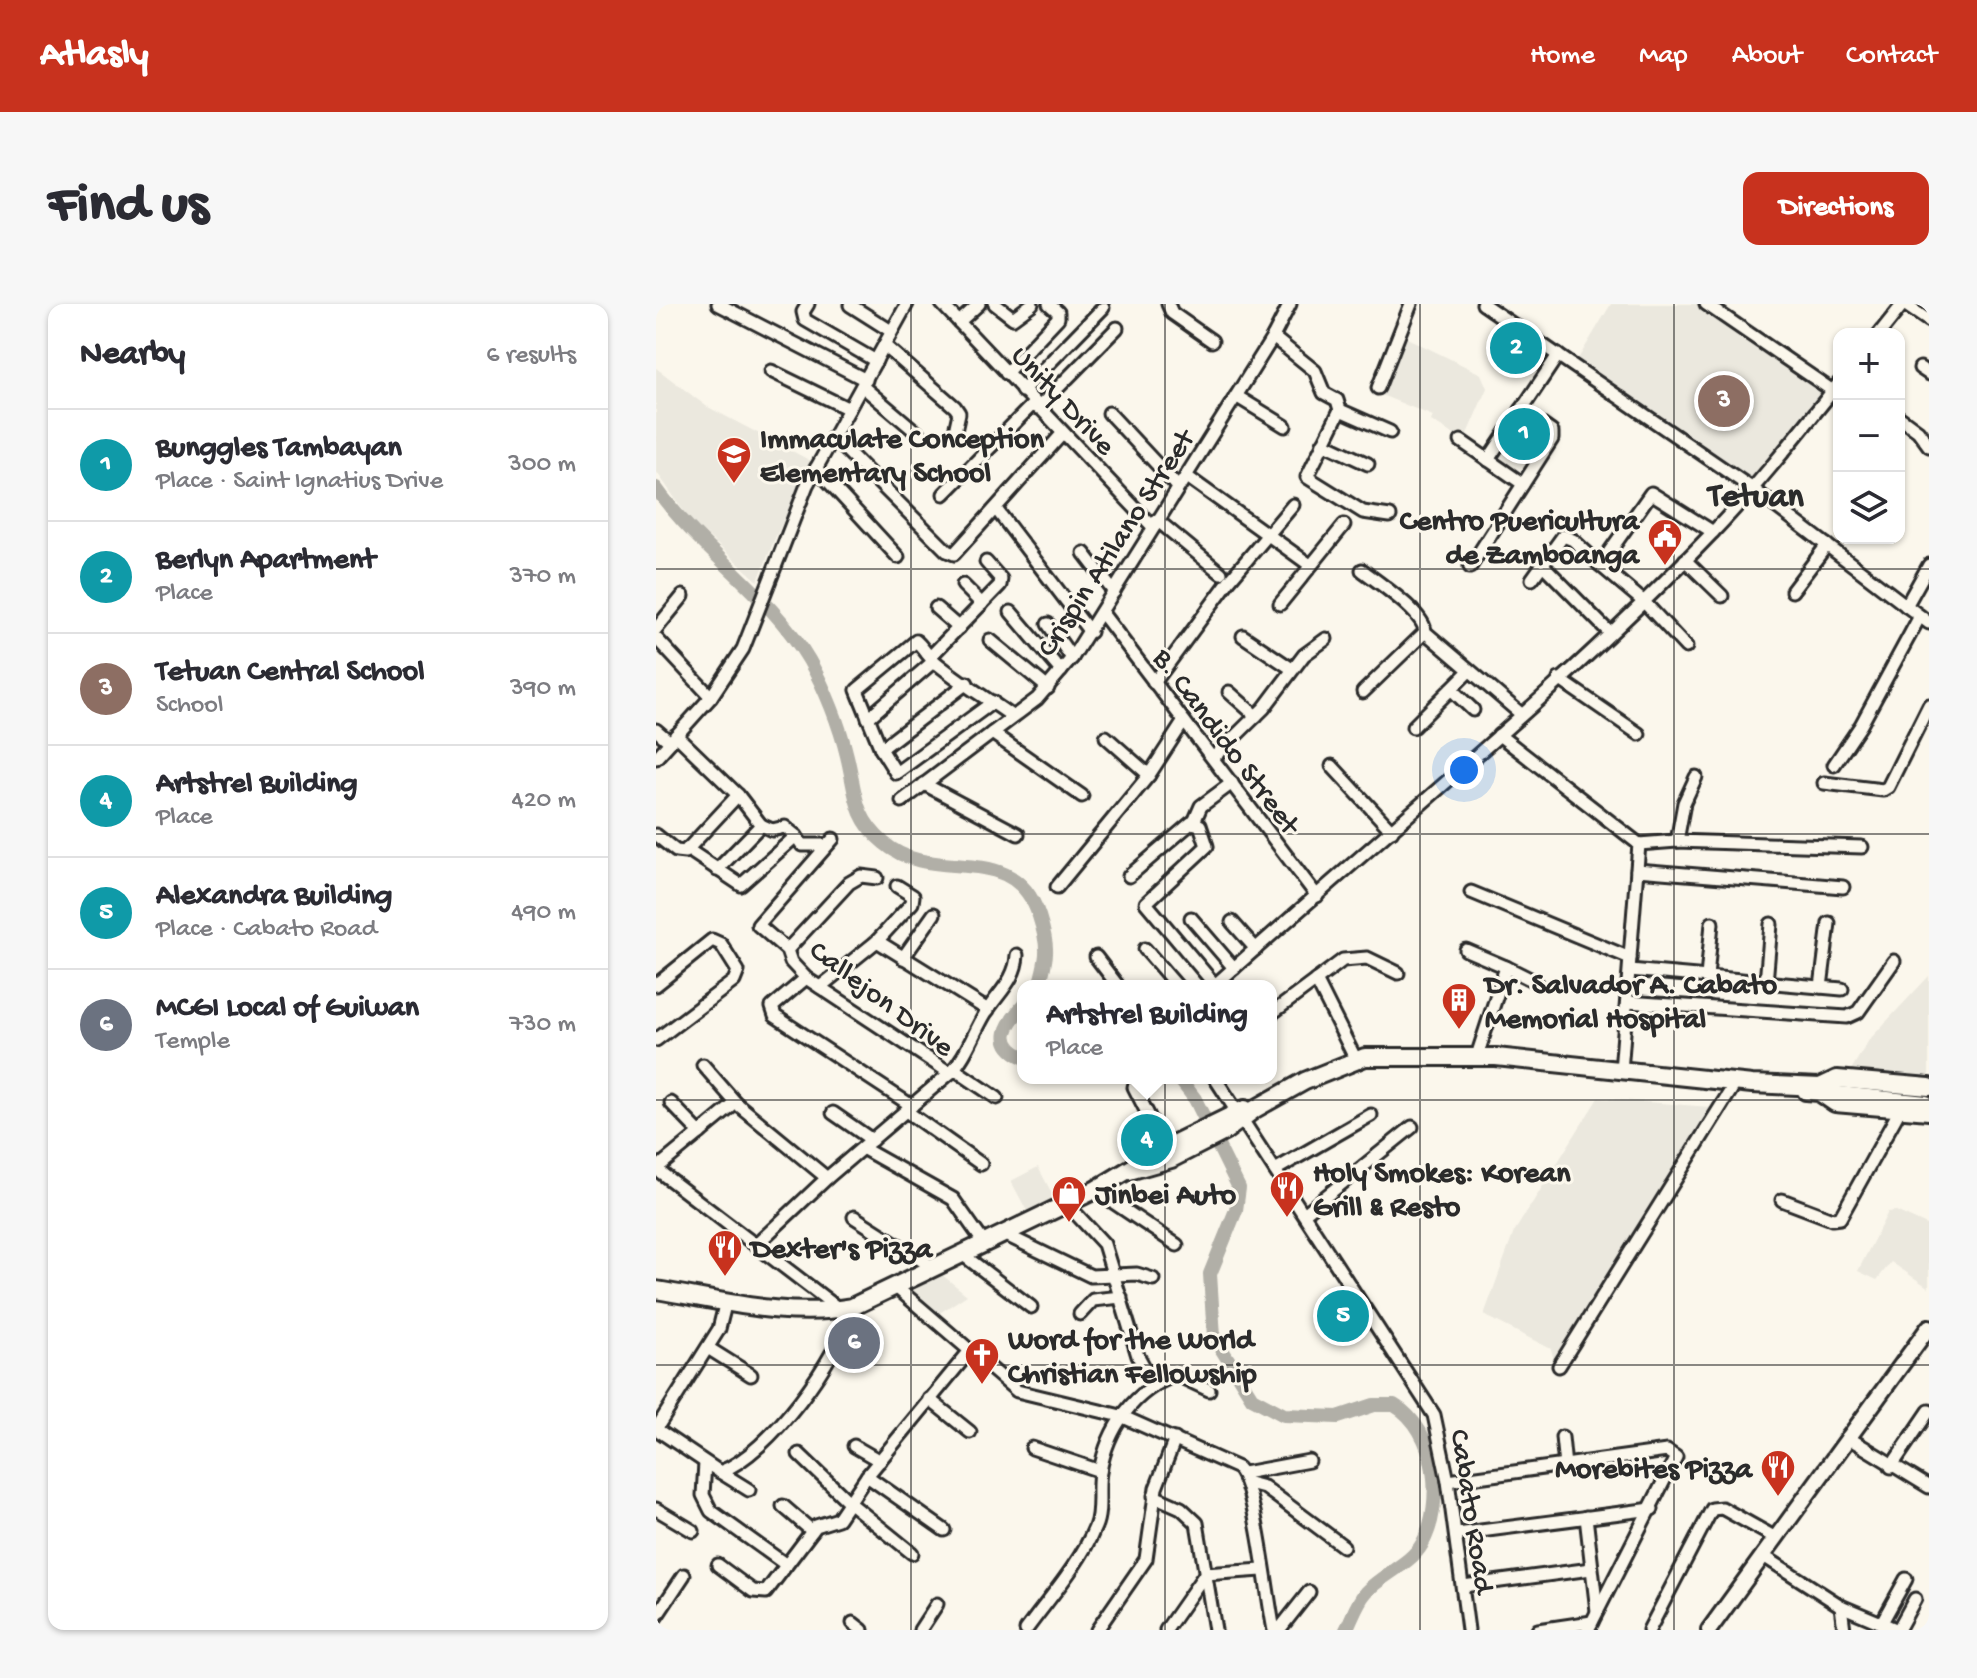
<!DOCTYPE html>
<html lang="en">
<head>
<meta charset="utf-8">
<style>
  :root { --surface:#fff; --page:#f7f7f7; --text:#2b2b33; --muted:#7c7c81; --line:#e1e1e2; --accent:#c8321e }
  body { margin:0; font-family:"Gochi Hand",sans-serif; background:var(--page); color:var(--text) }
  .controls { position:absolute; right:24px; top:24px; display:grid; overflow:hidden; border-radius:16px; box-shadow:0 2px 6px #0004 }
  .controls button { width:72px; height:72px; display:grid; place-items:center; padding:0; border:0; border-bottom:2px solid var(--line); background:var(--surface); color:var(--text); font:40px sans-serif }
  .you { position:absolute; left:808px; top:466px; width:28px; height:28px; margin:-20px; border:6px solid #fff; border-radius:50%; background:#1a73e8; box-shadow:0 0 0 12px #1a73e833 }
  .badge { display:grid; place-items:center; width:52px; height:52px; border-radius:50%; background:var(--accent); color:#fff; font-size:26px; font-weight:700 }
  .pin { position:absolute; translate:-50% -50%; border:4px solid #fff; box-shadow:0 2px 8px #0006 }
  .popup { position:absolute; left:361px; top:676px; width:260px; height:104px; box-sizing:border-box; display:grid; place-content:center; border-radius:16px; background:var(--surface); filter:drop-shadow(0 2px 6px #0005); font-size:26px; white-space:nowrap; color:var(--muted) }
  .popup b { font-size:30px; color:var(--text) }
  .popup::after { content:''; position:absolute; left:50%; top:100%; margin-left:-16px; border:16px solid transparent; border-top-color:var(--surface) }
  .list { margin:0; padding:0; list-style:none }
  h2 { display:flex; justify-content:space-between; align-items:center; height:104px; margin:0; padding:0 32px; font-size:34px }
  h2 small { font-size:26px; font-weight:400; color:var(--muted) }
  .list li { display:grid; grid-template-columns:52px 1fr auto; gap:24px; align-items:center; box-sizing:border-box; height:112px; padding:0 32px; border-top:2px solid var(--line) }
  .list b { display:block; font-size:30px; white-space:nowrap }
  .list p { margin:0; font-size:26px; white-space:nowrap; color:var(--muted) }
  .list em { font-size:26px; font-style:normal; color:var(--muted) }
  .icon { flex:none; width:44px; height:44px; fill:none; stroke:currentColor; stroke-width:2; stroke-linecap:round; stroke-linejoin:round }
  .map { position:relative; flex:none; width:1273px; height:1326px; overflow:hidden; border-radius:16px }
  header { display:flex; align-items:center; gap:48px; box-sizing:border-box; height:112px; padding:0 40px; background:var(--accent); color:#fff }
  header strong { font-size:38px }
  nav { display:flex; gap:44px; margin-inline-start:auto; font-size:28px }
  .intro { display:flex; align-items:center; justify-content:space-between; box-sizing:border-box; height:192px; padding:0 48px }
  h1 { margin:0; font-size:56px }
  .button { padding:20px 36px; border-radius:16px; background:var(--accent); color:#fff; font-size:28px; font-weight:700 }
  main { display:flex; gap:48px; padding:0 48px }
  aside { flex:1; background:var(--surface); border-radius:16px; box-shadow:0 2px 6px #0004 }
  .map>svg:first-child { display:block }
  .built { fill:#ebe8de }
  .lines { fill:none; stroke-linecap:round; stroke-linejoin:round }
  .river { stroke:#b1afa7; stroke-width:14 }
  .minor-casing { stroke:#2b2b2b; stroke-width:17 }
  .major-casing { stroke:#2b2b2b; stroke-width:20 }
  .highway-casing { stroke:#2b2b2b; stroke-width:22 }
  .minor { stroke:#fbf7ec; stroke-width:11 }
  .major { stroke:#fbf7ec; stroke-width:14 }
  .highway { stroke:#fbf7ec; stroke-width:16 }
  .grid { fill:none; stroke:#2b2b2b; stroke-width:2; stroke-opacity:0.55 }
  .labels { text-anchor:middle; stroke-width:6; stroke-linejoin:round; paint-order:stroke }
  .street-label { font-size:30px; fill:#2b2b2b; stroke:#fbf7ec }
  .poi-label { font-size:30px; font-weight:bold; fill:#2b2b2b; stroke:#fbf7ec; text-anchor:start }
  .quarter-label { font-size:34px; font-weight:bold; fill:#2b2b2b; stroke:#fbf7ec }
</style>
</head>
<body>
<header>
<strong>Atlasly</strong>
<nav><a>Home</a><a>Map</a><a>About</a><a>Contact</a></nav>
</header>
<div class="intro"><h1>Find us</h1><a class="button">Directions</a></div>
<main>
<aside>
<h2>Nearby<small>6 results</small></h2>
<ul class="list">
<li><span class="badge" style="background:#0f9aa8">1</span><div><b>Bunggles Tambayan</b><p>Place · Saint Ignatius Drive</p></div><em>300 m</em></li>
<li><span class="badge" style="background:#0f9aa8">2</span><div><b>Berlyn Apartment</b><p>Place</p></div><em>370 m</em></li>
<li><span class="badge" style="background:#8d6e63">3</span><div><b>Tetuan Central School</b><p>School</p></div><em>390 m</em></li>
<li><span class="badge" style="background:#0f9aa8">4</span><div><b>Artstrel Building</b><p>Place</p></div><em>420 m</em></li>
<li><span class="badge" style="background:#0f9aa8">5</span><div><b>Alexandra Building</b><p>Place · Cabato Road</p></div><em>490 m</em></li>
<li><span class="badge" style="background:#6b7280">6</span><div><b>MCGI Local of Guiwan</b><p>Temple</p></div><em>730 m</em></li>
</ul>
</aside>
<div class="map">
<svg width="1273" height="1326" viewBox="0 0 1273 1326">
  <rect width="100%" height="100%" fill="#fbf7ec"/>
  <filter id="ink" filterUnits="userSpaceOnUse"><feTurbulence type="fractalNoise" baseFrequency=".0125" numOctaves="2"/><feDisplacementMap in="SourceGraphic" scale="16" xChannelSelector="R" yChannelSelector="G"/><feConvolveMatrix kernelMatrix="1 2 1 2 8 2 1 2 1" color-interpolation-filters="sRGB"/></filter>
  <g filter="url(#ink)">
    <!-- built -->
    <g class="built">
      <path d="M 955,0 L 1041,0 L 1171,90 L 1095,182 L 919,60 Z"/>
      <path d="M 749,33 L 825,70 L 831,84 L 808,137 L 775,117 L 777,112 L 723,90 Z"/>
      <path d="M 0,64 L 50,102 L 157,158 L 120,232 L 102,277 L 34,216 L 0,167 Z"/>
      <path d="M 1273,672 L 1273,773 L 1195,766 L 1213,736 Z"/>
      <path d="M 942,794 L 1066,804 L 902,1072 L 895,1045 L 828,1011 L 858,928 Z"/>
      <path d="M 382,863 L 400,897 L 373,911 L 355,877 Z"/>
      <path d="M 1240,907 L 1273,922 L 1273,984 L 1235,958 L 1221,976 L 1202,967 L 1232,908 Z"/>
      <path d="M 285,970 L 311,991 L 279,1012 L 252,990 Z"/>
    </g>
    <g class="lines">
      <!-- river -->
      <g class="river">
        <path d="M 0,184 C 45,248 113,288 153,356 C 169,384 184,422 191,452 C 200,488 197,513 228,539 C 279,583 357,533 383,612 C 393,643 392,651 383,682"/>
        <path d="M 367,702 C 350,721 338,739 367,753"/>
        <path d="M 523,774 L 539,795 L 583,884 L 580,906 L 554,970 L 558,1033 L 596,1094 L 628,1111 L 682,1113 L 718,1101 L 738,1101 C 781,1126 789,1199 766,1240 C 755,1260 725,1271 710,1288 C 701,1298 696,1314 690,1326"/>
      </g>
      <!-- minor casing -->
      <g class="minor-casing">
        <g id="minor">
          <path d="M 62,0 L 210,76"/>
          <path d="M 152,0 L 147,8 L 149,16 L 220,57"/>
          <path d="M 286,0 L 497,223"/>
          <path d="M 339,0 L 357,14 L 376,0"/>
          <path d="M 512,0 L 516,9 L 556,37"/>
          <path d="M 827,0 L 1097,185 L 1273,319"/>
          <path d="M 1050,0 L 1177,87"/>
          <path d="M 1248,0 L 1273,17"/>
          <path d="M 194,1 L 235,27"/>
          <path d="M 303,18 L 323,0"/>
          <path d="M 1223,30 L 1247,0"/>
          <path d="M 617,33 L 659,67 L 668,89 L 681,96 L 684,106"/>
          <path d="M 229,42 L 299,103 L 303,109 L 299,127"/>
          <path d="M 1264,64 L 1273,70"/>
          <path d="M 115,67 L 193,105"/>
          <path d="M 350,69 L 402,14 L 402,8 L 393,0"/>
          <path d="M 206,82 L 265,132"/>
          <path d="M 722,84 L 755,0"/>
          <path d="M 366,87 L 447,4"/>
          <path d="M 580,92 L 629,122"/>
          <path d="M 382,104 L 461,24"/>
          <path d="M 684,106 L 651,173 L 707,208 L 734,212"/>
          <path d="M 684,106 L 734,128"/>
          <path d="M 453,109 L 522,183"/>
          <path d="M 1243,113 L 1262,127 L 1273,142"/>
          <path d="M 177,133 L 291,247 L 298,250 L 407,129"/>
          <path d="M 805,137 L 867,180"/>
          <path d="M 667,139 L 712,160"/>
          <path d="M 832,156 L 902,51"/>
          <path d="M 160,164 L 242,253"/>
          <path d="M 530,172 L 654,261"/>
          <path d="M 288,190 L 378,99"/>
          <path d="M 340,205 L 434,328"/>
          <path d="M 501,216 L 565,269"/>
          <path d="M 428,249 L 458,288"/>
          <path d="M 1029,256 L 1066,292"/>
          <path d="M 886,260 L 953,328"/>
          <path d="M 814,263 L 896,135 L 896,128 L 865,106"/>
          <path d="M 706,266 C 721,278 769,309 769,328 L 865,410"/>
          <path d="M 876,275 L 907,232 L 917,236 L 944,261"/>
          <path d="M 307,281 L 326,300"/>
          <path d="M 1136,287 L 1171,241"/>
          <path d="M 624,300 L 688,221"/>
          <path d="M 1250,302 L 1273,261"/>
          <path d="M 280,304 L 303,324"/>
          <path d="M 355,308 L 405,367"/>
          <path d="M 446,309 L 661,592"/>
          <path d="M 392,320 L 416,354"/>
          <path d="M 0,325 L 27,292"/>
          <path d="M 587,332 L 636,365"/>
          <path d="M 0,334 L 55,393"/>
          <path d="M 334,336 L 392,384"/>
          <path d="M 1030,343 L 988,298 L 944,261 L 995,189 L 1057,228"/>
          <path d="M 274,353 L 344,281 L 345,275 L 330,258"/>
          <path d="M 903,375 L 983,430"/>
          <path d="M 498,379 L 573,277 L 637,201"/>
          <path d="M 795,385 L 817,406"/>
          <path d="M 573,388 L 600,412"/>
          <path d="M 707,388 L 769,328"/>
          <path d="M 337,398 L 240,469 L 225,445 L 201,386 L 260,337 C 266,342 270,350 277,356 C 301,377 331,394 357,413"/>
          <path d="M 212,414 L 278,357"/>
          <path d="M 757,423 L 813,367"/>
          <path d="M 0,426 L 14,438"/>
          <path d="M 336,429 L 426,492"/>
          <path d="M 20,431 L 82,491 L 105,521 L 61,566"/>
          <path d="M 843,431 L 983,540 L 965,767"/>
          <path d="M 450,433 L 493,471"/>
          <path d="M 225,445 L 311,379"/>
          <path d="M 0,454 L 55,393 L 87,345 L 151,181 L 251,0"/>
          <path d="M 557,454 L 608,404 L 648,351 L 670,335"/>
          <path d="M 1178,461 L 1205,421 L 1264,312"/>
          <path d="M 676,462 L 736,527"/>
          <path d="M 1168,479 L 1227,486 L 1232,483 L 1273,401"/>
          <path d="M 268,480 L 362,530"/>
          <path d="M 246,497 L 381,395 L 416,354 L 617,33 L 634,0"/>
          <path d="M 538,518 L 545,502 L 576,479"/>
          <path d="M 105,521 L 116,526 L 129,523 L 140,532"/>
          <path d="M 0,531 L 20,547 L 29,548 L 82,491"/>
          <path d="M 1021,537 L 1028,499 L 1040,473"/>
          <path d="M 983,540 L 1021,537 L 1206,543"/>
          <path d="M 31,545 L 85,581 L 140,532 L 146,541 L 171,541"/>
          <path d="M 981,566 L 1187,583"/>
          <path d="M 473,572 L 535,519 L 544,521 L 551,542 L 490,599 L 559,681"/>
          <path d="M 401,583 L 493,471 L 528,417"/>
          <path d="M 815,588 L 974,654"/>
          <path d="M 535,614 L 578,664"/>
          <path d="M 576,618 L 600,645"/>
          <path d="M 221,637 L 332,706"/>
          <path d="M 489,645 L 521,682"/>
          <path d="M 131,646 L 193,579 L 205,572 L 221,574"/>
          <path d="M 810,646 L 850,663 L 821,752"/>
          <path d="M 440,653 L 462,682"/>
          <path d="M 247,654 L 278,610"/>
          <path d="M 850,663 L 880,678"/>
          <path d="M 974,666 L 1186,685"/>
          <path d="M 1051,673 L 1056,619"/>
          <path d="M 150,674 L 116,703 L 119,712 L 256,802"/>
          <path d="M 660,676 L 699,754"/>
          <path d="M 1110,679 L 1115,620"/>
          <path d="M 0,681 L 56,636 L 65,640 L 82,667 L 78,677 L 0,736"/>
          <path d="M 558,682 C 725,531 902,390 1057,228 C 1102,181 1142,130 1183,79"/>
          <path d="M 164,683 L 221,637 L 256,599 L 257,592 L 241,582"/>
          <path d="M 1165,683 L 1173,619"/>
          <path d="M 971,698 L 1191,713 L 1202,708 L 1238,657"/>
          <path d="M 615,710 L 687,656 L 711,654 L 742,669"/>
          <path d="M 47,761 L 80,799 L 171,874"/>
          <path d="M 298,765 L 341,794"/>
          <path d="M 294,769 C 310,753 317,730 329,710 C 341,690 360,676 361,651"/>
          <path d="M 559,774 L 778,1111 L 792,1177 L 812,1326"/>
          <path d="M 478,783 L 509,844"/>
          <path d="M 15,799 L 44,829"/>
          <path d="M 250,807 L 325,860"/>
          <path d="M 177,809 L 216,836"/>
          <path d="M 208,845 L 297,895 L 328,939"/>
          <path d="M 0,865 L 183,1005"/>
          <path d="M 0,865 L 80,799"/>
          <path d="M 619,866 L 715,811"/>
          <path d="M 439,886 L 521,941"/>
          <path d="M 1126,896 L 1176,915 L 1184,914 L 1245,804"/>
          <path d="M 411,900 L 448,940 L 482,1052 L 494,1074"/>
          <path d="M 648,910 L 756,823"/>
          <path d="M 198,913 L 278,964"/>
          <path d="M 348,930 L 435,972 L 481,970 L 497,975"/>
          <path d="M 100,941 L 171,874 L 294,769 L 150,674 L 135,658 L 131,646 L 102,621 L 177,535"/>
          <path d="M 306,950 L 375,1003"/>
          <path d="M 240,983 L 361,1087 L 465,1112 L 582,1164 C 600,1182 611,1294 618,1326"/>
          <path d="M 424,1010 L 437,996 L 465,993"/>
          <path d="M 52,1044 L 95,1071"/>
          <path d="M 903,1062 L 1080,778"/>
          <path d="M 273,1095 L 314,1128"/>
          <path d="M 0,1125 L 63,1025 L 70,997"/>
          <path d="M 0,1125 L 64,1168"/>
          <path d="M 906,1133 L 909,1162"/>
          <path d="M 1191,1133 L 1273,1183"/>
          <path d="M 198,1142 L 224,1157"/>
          <path d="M 376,1144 L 444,1167"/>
          <path d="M 143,1150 L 194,1199 L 256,1249"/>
          <path d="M 49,1159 L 47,1191 L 55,1207 L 129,1260"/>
          <path d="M 1235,1163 L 1273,1107"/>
          <path d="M 588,1169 L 653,1157"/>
          <path d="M 211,1172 L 288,1226"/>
          <path d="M 792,1177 L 1011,1147 L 1020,1153 L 932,1326"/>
          <path d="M 593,1179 L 608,1183 L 687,1242"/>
          <path d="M 93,1186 L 64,1168 C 114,1149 183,1053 196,1003"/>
          <path d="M 498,1192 L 525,1204 L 541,1219 L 559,1326"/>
          <path d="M 127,1202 L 156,1227"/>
          <path d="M 0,1205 L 37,1227"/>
          <path d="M 930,1213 L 941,1307"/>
          <path d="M 801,1230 L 996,1205"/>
          <path d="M 1106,1251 L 1185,1302 L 1242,1326"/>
          <path d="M 62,1261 L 97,1287 L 110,1288 L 160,1222 L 182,1215 L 211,1172 L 313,1048"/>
          <path d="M 807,1282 L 935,1265"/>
          <path d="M 1185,1302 L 1188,1326"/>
          <path d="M 0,1313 L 28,1271"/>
          <path d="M 197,1319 L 206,1326"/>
          <path d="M 1225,1320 L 1250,1275"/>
          <path d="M 264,1326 L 281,1300"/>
          <path d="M 370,1326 C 393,1294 424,1260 439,1223 C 446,1207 441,1186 444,1168 C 451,1125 478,1085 521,1071 L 553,1086"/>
          <path d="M 441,1326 L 490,1255 L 500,1184 L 519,1135"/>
          <path d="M 510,1326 L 549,1270 L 606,1266"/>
          <path d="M 623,1326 L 653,1288"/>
          <path d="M 882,1326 L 936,1318"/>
          <path d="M 993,1326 L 1056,1205 L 1066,1204 L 1118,1233"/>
          <path d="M 1242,1326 L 1259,1295"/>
        </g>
      </g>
      <!-- major casing -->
      <g class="major-casing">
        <g id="major">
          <path d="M 1164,788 L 1270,799"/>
          <path d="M 1053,1326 L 1273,1023"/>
        </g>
      </g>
      <!-- highway casing -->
      <g class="highway-casing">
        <g id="highway">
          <path d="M 1150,787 L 1163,788 L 1179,799 L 1273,807"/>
          <path d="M 473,867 L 515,855 L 568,828 L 599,805 L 649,777 L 709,753 L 840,753 L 1096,780 L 1164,783 L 1181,775 L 1273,783"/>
          <path d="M 0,986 C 64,996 131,1015 196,1003 L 439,886 L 509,844 L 589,805"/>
        </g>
      </g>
      <!-- minor -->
      <use href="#minor" class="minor"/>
      <!-- major -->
      <use href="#major" class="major"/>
      <!-- highway -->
      <use href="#highway" class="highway"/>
    </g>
  </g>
  <!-- grid -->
  <path class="grid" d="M 255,0 L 255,1326M 509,0 L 509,1326M 764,0 L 764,1326M 1018,0 L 1018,1326M 0,265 L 1273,265M 0,530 L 1273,530M 0,796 L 1273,796M 0,1061 L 1273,1061"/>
  <!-- icons -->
  <defs>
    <g id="school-pin" transform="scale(1.8)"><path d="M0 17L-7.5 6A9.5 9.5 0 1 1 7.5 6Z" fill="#c8321e" stroke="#fbf7ec"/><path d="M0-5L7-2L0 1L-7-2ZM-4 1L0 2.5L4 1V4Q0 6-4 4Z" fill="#fff"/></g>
    <g id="civic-pin" transform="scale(1.8)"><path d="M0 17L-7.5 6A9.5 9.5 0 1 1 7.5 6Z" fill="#c8321e" stroke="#fbf7ec"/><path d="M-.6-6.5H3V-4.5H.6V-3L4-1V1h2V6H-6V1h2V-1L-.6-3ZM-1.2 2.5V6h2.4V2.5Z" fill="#fff"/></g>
    <g id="building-pin" transform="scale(1.8)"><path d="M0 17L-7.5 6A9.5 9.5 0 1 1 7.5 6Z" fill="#c8321e" stroke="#fbf7ec"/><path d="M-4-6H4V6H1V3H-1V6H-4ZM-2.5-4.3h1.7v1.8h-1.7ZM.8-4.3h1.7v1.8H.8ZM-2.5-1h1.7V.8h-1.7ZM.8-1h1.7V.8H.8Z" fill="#fff"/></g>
    <g id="restaurant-pin" transform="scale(1.8)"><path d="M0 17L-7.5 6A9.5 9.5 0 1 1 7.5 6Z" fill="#c8321e" stroke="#fbf7ec"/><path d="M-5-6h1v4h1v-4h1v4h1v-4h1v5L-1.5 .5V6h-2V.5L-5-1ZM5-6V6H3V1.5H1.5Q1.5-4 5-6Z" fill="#fff"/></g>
    <g id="shop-pin" transform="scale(1.8)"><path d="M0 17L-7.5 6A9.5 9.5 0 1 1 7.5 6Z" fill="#c8321e" stroke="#fbf7ec"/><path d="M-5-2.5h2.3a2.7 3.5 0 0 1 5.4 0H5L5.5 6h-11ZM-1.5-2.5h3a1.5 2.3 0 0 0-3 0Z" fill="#fff"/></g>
    <g id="church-pin" transform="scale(1.8)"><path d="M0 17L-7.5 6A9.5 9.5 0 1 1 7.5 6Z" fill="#c8321e" stroke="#fbf7ec"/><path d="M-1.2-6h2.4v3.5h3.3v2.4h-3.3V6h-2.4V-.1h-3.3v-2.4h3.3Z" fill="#fff"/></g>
  </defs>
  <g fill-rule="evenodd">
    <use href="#school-pin" x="78" y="150"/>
    <use href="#civic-pin" x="1009" y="232"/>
    <use href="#building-pin" x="803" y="696"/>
    <use href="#restaurant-pin" x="631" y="884"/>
    <use href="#shop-pin" x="413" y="889"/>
    <use href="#restaurant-pin" x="69" y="943"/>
    <use href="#church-pin" x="326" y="1051"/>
    <use href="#restaurant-pin" x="1122" y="1163"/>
  </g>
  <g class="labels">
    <!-- street labels -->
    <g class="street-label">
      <text transform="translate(409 95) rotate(47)" y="10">Unity Drive</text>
      <text transform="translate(458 238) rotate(-57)" y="10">Crispin Atilano Street</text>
      <text transform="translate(572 436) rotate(53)" y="10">B. Candido Street</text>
      <text transform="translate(227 693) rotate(37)" y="10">Callejon Drive</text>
      <text transform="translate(818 1207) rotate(81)" y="10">Cabato Road</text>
    </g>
    <!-- poi labels -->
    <g class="poi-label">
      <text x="104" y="143">Immaculate Conception<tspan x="104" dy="34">Elementary School</tspan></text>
      <text x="983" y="225" text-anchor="end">Centro Puericultura<tspan x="983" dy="34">de Zamboanga</tspan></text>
      <text x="829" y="689">Dr. Salvador A. Cabato<tspan x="829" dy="34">Memorial Hospital</tspan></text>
      <text x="657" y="877">Holy Smokes: Korean<tspan x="657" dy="34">Grill &amp; Resto</tspan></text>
      <text x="439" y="899">Jinbei Auto</text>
      <text x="95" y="953">Dexter's Pizza</text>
      <text x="352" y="1044">Word for the World<tspan x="352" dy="34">Christian Fellowship</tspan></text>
      <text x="1096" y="1173" text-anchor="end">Morebites Pizza</text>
    </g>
    <!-- quarter labels -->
    <g class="quarter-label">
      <text x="1100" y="201">Tetuan</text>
    </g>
  </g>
</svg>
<div class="controls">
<button>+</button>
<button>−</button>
<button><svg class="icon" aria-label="layers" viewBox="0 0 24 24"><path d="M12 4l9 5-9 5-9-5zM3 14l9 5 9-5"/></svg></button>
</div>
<div class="you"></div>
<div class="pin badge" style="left:868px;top:130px;background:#0f9aa8">1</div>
<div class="pin badge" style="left:860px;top:44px;background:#0f9aa8">2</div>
<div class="pin badge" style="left:1068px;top:97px;background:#8d6e63">3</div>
<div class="pin badge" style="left:491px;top:836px;background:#0f9aa8">4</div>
<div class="popup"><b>Artstrel Building</b>Place</div>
<div class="pin badge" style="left:687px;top:1012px;background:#0f9aa8">5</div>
<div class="pin badge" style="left:198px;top:1039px;background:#6b7280">6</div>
</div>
</main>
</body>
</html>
